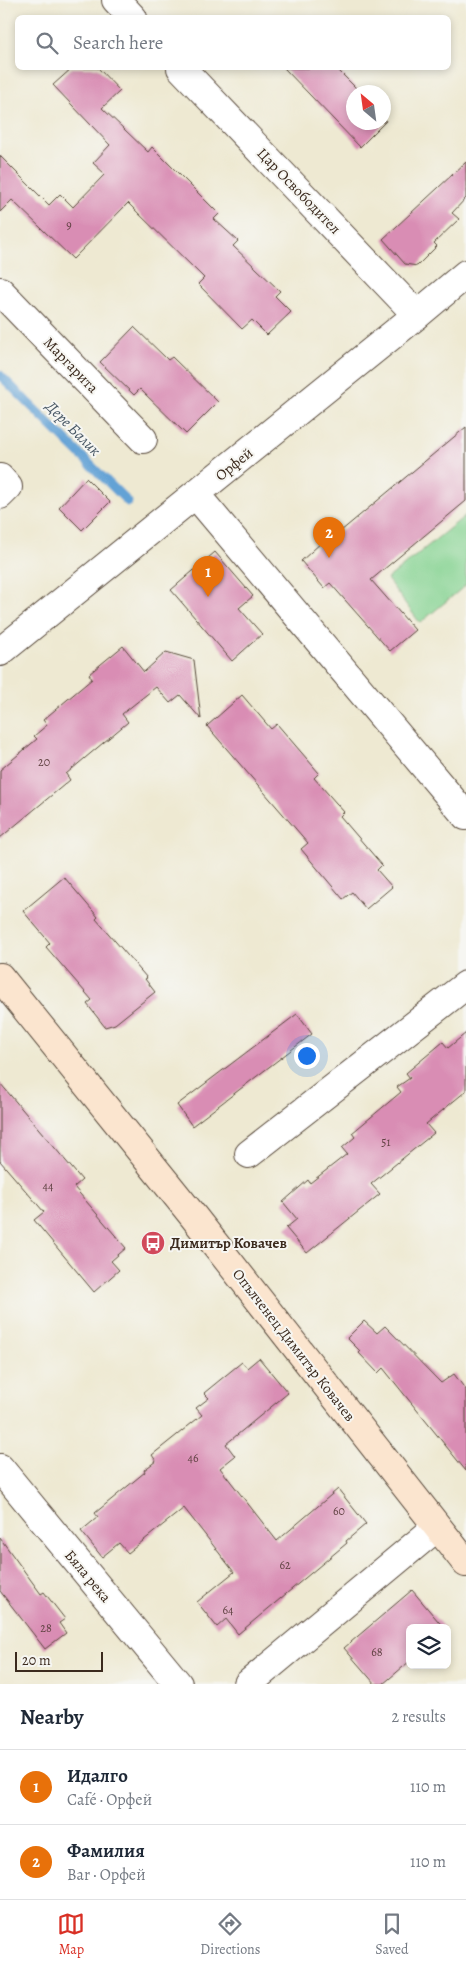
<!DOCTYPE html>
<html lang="en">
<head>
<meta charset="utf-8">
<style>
  :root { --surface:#fff; --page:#f6f6f7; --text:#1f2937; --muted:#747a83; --line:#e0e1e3; --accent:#d93025 }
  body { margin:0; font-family:Alegreya,serif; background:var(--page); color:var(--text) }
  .controls { position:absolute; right:15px; bottom:15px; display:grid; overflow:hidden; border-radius:8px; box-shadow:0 2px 8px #0003 }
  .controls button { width:45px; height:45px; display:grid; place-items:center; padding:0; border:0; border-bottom:1px solid var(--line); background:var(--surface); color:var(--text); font:25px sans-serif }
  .compass { position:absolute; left:346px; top:85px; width:45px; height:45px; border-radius:50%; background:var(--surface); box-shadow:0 2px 8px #0003; rotate:331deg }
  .scale { position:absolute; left:15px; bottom:12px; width:88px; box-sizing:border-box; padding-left:5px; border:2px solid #3b2a1e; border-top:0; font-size:14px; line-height:18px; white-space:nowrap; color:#3b2a1e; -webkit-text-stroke:4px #f6f6f2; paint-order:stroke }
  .you { position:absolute; left:306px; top:1055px; width:18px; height:18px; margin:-12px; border:4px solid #fff; border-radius:50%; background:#1a73e8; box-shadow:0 0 0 8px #1a73e833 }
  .badge { display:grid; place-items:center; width:32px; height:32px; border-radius:50%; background:var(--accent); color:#fff; font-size:16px; font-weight:700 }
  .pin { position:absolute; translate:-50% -41px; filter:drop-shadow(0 1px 2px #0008) }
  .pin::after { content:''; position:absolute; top:26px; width:18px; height:15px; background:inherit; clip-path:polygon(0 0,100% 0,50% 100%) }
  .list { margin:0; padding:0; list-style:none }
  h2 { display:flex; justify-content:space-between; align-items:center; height:65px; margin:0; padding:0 20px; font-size:21px }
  h2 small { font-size:16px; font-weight:400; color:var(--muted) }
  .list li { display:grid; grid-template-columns:32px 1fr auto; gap:15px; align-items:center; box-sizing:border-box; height:75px; padding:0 20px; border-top:1px solid var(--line) }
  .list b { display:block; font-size:19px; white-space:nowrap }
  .list p { margin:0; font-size:16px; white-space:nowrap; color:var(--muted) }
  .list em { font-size:16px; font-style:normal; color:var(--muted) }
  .icon { flex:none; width:28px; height:28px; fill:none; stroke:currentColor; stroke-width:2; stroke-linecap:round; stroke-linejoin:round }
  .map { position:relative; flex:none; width:466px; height:1684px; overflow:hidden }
  .search { position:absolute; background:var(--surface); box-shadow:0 2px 8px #0003; left:15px; right:15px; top:15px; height:55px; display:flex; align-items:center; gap:12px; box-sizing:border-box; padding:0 18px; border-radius:8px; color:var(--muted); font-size:19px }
  .sheet { height:215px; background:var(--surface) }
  nav { display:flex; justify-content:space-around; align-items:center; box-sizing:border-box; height:70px; border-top:1px solid var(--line); background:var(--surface); font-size:14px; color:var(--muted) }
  nav a { display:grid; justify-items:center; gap:2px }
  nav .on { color:var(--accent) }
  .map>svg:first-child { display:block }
  .green { fill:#86d392; stroke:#607e58 }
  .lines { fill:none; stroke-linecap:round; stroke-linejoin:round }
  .stream { stroke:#63a2d5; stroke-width:9 }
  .building { fill:#d98db4 }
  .street-casing { stroke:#564739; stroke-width:30 }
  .secondary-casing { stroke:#564739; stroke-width:30 }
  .street { stroke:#fff; stroke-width:28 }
  .secondary { stroke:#fbe5cf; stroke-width:28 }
  .labels { text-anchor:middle; stroke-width:4; stroke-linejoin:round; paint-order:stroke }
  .number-label { font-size:12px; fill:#624344 }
  .street-label { font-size:15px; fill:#3b2a1e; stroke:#f6f6f2 }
  .poi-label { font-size:15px; font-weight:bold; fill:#3b2a1e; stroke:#f6f6f2; text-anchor:start }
  .water-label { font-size:16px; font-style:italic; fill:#4b5a67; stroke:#f6f6f2 }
</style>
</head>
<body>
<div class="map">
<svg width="466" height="1684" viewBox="0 0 466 1684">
  <rect width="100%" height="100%" fill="#f6f6f2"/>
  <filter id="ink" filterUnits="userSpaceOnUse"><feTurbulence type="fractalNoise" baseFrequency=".02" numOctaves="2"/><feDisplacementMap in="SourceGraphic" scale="10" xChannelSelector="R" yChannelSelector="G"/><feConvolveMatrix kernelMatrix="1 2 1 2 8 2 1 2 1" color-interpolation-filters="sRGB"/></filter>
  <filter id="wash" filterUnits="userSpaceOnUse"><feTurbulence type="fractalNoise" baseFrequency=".0096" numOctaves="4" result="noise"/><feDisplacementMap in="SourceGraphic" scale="20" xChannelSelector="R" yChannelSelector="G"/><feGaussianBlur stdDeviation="1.12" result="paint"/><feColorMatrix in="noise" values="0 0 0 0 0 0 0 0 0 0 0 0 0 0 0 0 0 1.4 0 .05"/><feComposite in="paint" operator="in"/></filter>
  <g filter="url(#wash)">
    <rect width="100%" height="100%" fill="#eee9d2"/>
    <!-- green -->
    <path class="green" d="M 466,515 L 466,585 L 420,623 L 387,579 Z"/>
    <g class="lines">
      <!-- stream -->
      <path class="stream" d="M 0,375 L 128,502"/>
    </g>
    <g id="blocks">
      <!-- building -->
      <g class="building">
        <path d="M 72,68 L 98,68 L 120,91 L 102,108 L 148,152 L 152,147 L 219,214 L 214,219 L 238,241 L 233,246 L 280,291 L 275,296 L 291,312 L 267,335 L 252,320 L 242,329 L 198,284 L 204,278 L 128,203 L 73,259 L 12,200 L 0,212 L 0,156 L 49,205 L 60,194 L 73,207 L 105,174 L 93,163 L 110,145 L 53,85 Z"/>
        <path d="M 284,68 L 336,68 L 360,92 L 354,92 L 354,122 L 384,122 L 384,118 L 386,121 L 360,147 Z"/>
        <path d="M 466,162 L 466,198 L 452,213 L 459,219 L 434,243 L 437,246 L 417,266 L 405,264 L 383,239 Z"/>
        <path d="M 134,327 L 168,360 L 172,357 L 218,402 L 186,434 L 140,389 L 134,395 L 100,362 Z"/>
        <path d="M 466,427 L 466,501 L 371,580 L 415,630 L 390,651 L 330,583 L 324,588 L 301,561 L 332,533 L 335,536 Z"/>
        <path d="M 86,478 L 110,502 L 82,530 L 59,507 Z"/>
        <path d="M 215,552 L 253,596 L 239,608 L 262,634 L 232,661 L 171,590 Z"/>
        <path d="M 123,646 L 144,672 L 166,652 L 194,660 L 201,719 L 180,695 L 170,703 L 156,687 L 122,714 L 128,722 L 66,774 L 70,780 L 0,838 L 0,770 L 37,739 L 34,736 L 47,725 L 43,720 L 92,679 L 89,674 Z"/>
        <path d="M 242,695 L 271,729 L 277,724 L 319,773 L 314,778 L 344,812 L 340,816 L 382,865 L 377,870 L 392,887 L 366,909 L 352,892 L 343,899 L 301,849 L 308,843 L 207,726 Z"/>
        <path d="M 64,877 L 98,917 L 96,919 L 147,978 L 145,979 L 155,992 L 115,1024 L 105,1027 L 87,1004 L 92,1000 L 46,947 L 50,943 L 23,911 Z"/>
        <path d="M 297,1014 L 312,1034 L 192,1126 L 177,1105 Z"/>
        <path d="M 466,1033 L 466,1091 L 426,1124 L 434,1133 L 371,1184 L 380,1194 L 307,1253 L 286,1228 L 297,1219 L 283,1202 L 308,1180 L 310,1183 L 347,1154 L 342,1148 L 355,1137 L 352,1133 L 401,1092 L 397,1087 L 410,1078 L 406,1073 L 443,1042 L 448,1048 Z"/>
        <path d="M 0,1083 L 82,1180 L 74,1187 L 126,1248 L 111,1261 L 119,1270 L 94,1292 L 34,1220 L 44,1212 L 0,1161 Z"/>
        <path d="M 364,1321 L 377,1333 L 385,1326 L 441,1383 L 454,1374 L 466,1390 L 466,1471 L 383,1368 L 378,1373 L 358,1352 L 360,1351 L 347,1338 Z"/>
        <path d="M 259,1358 L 288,1393 L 226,1444 L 235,1456 L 220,1468 L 277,1541 L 338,1489 L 366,1524 L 346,1541 L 347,1543 L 238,1634 L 226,1619 L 217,1627 L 197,1602 L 234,1572 L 184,1508 L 128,1553 L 119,1543 L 102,1557 L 81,1531 L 98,1517 L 95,1513 L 145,1472 L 144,1470 L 156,1461 L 152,1455 L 202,1415 L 196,1408 L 209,1398 L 204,1393 L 242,1362 L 247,1368 Z"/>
        <path d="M 0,1538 L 41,1594 L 44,1592 L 65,1619 L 59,1623 L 66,1633 L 45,1649 L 0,1591 Z"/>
        <path d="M 412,1590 L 444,1628 L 410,1628 L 410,1661 L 383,1684 L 375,1684 L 344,1648 Z"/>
      </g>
    </g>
  </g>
  <g filter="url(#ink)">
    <use href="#blocks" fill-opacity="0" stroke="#564739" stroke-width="1"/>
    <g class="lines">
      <!-- street casing -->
      <g class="street-casing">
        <g id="street">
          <path d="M 116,0 L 133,18"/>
          <path d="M 181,68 L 417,315"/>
          <path d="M 0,291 L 143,439"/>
          <path d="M 0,478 L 8,487 L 0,495"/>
          <path d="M 196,495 L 466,816"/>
          <path d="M 0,652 L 417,315 L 466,274"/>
          <path d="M 249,1154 L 466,985"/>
          <path d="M 0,1468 L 178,1684"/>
          <path d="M 248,1684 L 437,1527"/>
        </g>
      </g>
      <!-- secondary casing -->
      <g class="secondary-casing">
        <path id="secondary" d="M 0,977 L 193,1216 L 466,1563"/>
      </g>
      <!-- street -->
      <use href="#street" class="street"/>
      <!-- secondary -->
      <use href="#secondary" class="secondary"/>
    </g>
  </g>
  <!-- icons -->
  <defs>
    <g id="bus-disc" transform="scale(1.25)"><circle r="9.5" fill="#d1495b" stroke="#f6f6f2"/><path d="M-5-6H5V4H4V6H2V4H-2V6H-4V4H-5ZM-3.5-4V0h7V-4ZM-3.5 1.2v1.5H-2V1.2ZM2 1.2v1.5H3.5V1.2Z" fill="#fff"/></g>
  </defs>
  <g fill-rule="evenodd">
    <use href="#bus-disc" x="153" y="1243"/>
  </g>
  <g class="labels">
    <!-- number labels -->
    <g class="number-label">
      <text x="69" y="229">9</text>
      <text x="44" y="766">20</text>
      <text x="386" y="1146">51</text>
      <text x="48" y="1190">44</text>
      <text x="193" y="1462">46</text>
      <text x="339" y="1515">60</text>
      <text x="285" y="1569">62</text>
      <text x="228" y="1614">64</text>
      <text x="46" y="1632">28</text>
      <text x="377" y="1656">68</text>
    </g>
    <!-- street labels -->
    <g class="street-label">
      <text transform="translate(299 191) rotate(46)" y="5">Цар Освободител</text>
      <text transform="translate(71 365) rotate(46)" y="5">Маргарита</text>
      <text transform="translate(234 464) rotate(-39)" y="5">Орфей</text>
      <text transform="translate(294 1345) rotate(52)" y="5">Опълченец Димитър Ковачев</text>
      <text transform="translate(88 1576) rotate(50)" y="5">Бяла река</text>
    </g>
    <!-- poi labels -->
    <g class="poi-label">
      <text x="170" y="1248">Димитър Ковачев</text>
    </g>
    <!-- water labels -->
    <g class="water-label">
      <text transform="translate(74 428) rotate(45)" y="6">Дере Балик</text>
    </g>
  </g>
</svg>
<div class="controls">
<button><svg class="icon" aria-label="layers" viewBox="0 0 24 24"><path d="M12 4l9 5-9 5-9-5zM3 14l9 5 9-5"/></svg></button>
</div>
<svg class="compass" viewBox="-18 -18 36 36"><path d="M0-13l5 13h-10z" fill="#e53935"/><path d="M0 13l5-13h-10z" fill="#747a83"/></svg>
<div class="scale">20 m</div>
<div class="you"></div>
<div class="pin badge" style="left:208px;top:597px;background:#e8710a">1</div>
<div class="pin badge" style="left:329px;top:558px;background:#e8710a">2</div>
<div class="search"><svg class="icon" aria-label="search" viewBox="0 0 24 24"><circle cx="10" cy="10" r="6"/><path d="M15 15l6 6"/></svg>Search here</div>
</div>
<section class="sheet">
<h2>Nearby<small>2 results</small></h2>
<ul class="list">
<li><span class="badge" style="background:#e8710a">1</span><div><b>Идалго</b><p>Café · Орфей</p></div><em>110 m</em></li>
<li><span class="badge" style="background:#e8710a">2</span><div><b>Фамилия</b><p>Bar · Орфей</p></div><em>110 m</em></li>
</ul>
</section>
<nav>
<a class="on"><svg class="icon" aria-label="map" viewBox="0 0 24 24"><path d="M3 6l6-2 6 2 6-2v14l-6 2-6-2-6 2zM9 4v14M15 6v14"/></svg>Map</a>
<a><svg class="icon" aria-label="directions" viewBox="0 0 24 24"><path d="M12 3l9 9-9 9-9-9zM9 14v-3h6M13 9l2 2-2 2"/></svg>Directions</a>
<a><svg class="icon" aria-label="saved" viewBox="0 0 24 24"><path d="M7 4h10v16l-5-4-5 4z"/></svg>Saved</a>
</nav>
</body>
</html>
